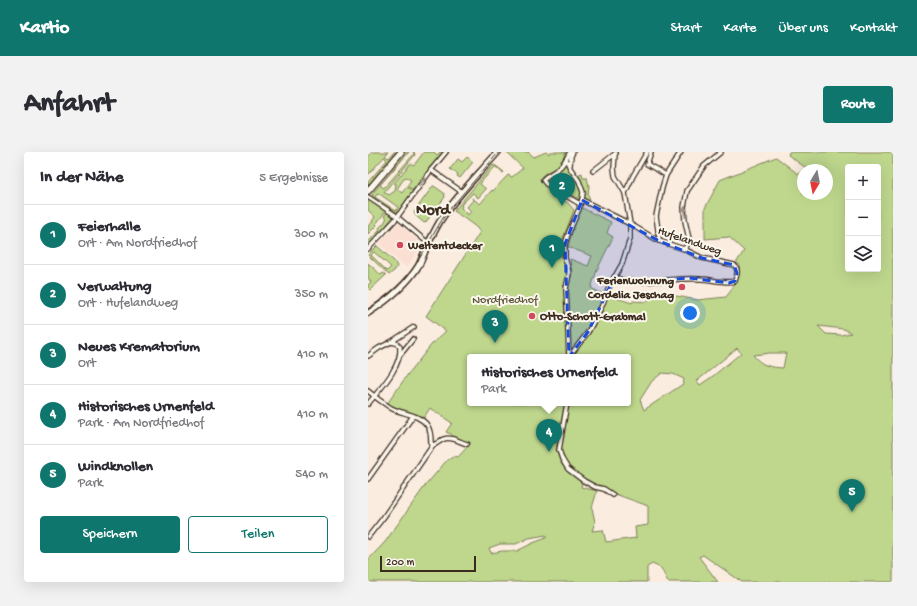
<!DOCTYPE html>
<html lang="de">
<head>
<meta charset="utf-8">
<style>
  :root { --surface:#fff; --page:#f2f2f3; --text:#2b2b33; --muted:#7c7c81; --line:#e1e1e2; --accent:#0f766e }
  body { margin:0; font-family:"Gochi Hand",sans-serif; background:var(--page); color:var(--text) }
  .controls { position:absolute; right:12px; top:12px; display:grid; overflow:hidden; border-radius:4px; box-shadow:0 4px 16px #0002 }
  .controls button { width:36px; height:36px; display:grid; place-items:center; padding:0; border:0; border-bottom:1px solid var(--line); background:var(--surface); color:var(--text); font:20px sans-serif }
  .compass { position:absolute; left:429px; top:12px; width:36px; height:36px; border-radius:50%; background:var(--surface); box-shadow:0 4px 16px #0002; rotate:190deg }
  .scale { position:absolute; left:12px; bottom:10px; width:96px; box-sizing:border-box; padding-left:4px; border:2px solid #3b2a1e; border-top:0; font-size:11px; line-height:14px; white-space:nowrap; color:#3b2a1e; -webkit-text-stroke:3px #fbf7ec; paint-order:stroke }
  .you { position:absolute; left:322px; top:161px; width:14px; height:14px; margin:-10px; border:3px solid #fff; border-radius:50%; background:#1a73e8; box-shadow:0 0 0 6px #1a73e833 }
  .badge { display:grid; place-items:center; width:26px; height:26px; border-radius:50%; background:var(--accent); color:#fff; font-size:13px; font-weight:700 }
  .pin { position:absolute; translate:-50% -33px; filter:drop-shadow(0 1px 2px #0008) }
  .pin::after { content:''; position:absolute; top:21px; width:14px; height:12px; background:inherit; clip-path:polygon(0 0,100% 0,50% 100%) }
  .popup { position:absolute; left:99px; top:202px; width:164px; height:52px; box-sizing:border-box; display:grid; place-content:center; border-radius:4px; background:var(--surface); filter:drop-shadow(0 1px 3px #0005); font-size:13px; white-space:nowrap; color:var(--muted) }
  .popup b { font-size:15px; color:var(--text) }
  .popup::after { content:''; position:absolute; left:50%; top:100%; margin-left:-8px; border:8px solid transparent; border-top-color:var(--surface) }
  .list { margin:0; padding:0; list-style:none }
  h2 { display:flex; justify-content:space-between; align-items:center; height:52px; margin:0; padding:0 16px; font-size:17px }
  h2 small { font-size:13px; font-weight:400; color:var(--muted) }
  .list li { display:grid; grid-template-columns:26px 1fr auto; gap:12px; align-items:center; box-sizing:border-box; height:60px; padding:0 16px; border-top:1px solid var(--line) }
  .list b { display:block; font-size:15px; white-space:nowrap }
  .list p { margin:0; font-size:13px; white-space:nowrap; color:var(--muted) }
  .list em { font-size:13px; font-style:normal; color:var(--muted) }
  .actions { display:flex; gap:8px; padding:12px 16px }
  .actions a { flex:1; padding:9px 0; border:1px solid var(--accent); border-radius:4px; text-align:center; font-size:14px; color:var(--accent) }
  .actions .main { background:var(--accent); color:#fff }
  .icon { flex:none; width:22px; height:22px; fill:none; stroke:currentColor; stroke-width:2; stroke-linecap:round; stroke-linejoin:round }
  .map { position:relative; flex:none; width:525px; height:430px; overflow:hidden; border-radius:4px }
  header { display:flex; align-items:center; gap:24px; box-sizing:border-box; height:56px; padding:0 20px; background:var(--accent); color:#fff }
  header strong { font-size:19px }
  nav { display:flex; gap:22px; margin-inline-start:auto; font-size:14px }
  .intro { display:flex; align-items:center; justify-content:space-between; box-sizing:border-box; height:96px; padding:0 24px }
  h1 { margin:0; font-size:28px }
  .button { padding:10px 18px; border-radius:4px; background:var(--accent); color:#fff; font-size:14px; font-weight:700 }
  main { display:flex; gap:24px; padding:0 24px }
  aside { flex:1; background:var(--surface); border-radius:4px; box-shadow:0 4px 16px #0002 }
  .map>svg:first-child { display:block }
  .built { fill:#fbdfd2 }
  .green { fill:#bed78d; stroke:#7c8056; fill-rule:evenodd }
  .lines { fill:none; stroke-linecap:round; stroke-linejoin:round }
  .street-casing { stroke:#3b2a1e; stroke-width:6 }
  .secondary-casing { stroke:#3b2a1e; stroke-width:8 }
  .primary-casing { stroke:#3b2a1e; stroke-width:8 }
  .street { stroke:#fbf7ec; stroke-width:3.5 }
  .secondary { stroke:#fbf7ec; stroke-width:5 }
  .primary { stroke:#fbf7ec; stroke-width:5.5 }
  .tram { stroke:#3b2a1e; stroke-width:1 }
  .oneway { fill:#9b9085 }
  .marked { fill:#1d4ed8; fill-opacity:0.2; stroke:#1d4ed8; stroke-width:3; stroke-dasharray:8 5; stroke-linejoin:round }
  .poi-dot { fill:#d1495b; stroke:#fbf7ec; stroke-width:1.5 }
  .labels { text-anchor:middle; stroke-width:4; stroke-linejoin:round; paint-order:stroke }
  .street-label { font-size:12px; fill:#3b2a1e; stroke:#fbf7ec }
  .poi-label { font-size:12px; font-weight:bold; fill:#3b2a1e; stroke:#fbf7ec; text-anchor:start }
  .park-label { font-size:12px; fill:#5c553a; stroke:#fbf7ec }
  .district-label { font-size:16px; font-weight:bold; fill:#3b2a1e; stroke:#fbf7ec }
</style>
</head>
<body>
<header>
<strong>Kartio</strong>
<nav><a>Start</a><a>Karte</a><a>Über uns</a><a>Kontakt</a></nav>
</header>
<div class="intro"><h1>Anfahrt</h1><a class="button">Route</a></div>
<main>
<aside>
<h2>In der Nähe<small>5 Ergebnisse</small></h2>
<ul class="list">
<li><span class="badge">1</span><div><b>Feierhalle</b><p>Ort · Am Nordfriedhof</p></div><em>300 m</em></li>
<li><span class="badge">2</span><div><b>Verwaltung</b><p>Ort · Hufelandweg</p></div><em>350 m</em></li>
<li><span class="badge">3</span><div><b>Neues Krematorium</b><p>Ort</p></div><em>410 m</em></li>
<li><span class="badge">4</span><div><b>Historisches Urnenfeld</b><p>Park · Am Nordfriedhof</p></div><em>410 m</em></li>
<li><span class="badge">5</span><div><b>Windknollen</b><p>Park</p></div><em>540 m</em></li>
</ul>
<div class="actions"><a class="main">Speichern</a><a>Teilen</a></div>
</aside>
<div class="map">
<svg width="525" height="430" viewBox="0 0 525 430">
  <rect width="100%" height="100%" fill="#fbece0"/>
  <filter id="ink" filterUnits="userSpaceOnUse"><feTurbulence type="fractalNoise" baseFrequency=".025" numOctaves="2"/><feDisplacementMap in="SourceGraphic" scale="8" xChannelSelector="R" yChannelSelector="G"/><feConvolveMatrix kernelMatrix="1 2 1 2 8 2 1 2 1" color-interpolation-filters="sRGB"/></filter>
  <g filter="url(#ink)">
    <!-- built -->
    <path class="built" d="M 30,71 L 51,90 L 51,91 L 53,94 L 39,116 L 31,110 L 11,92 Z"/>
    <!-- green -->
    <g class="green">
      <path d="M 4,0 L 20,0 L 17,4 L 21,6 L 26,0 L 28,0 L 0,33 L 0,30 L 19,8 L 16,5 L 0,23 L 0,5 Z"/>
      <path d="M 39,0 L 41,0 L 12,33 L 16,36 L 46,2 L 45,0 L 46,0 L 47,3 L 16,40 L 21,43 L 27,39 L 28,32 L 26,31 L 42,12 L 44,12 L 46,13 L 56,0 L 66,0 L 69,3 L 72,0 L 75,0 L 45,38 L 39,34 L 43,28 L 37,25 L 29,37 L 34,41 L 38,35 L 45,39 L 29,61 L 6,46 L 4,42 ZM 10,41 L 30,55 L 28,59 L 7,45 Z"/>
      <path d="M 138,0 L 160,0 L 166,5 L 178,0 L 181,2 L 182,0 L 198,0 C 196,5 193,10 189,14 C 179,23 161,24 182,37 L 181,39 L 200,51 L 206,58 L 195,86 L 193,103 L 198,116 L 199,126 L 195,135 L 198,156 L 199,205 L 102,205 L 102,251 L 197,251 L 188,298 L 194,313 L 198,318 L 214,331 L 213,335 L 229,339 L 224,356 L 227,370 L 224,379 L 235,378 L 238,390 L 268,386 L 267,375 L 280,373 L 280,354 C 255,344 200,330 193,299 C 192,294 195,287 196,281 C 197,271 199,261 200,251 L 260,251 L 260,205 L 202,205 L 222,180 L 239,143 L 264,151 L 265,149 L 279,150 L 284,140 L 314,145 L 329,148 L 358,145 C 368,133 368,127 372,113 L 368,111 L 376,99 L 361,85 L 337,87 L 337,56 L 352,28 L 408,5 L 430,22 L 435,18 L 435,42 L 459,42 L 459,18 L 435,18 L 438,16 L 420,3 L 421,0 L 525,0 L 525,430 L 374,430 L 335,403 L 331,405 L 350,430 L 300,430 L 293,416 L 284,412 L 279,415 L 279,430 L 0,430 L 0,408 L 17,390 L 57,334 L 80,307 L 85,304 L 90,305 L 103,291 L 89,287 L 83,282 L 78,280 L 84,271 L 62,256 L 55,267 C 43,262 29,258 19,252 L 40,222 L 64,192 L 78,179 L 58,164 L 112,80 L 108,75 L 86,59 L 125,13 L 128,14 L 136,20 L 135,21 L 128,15 L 127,15 L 115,28 L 112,32 L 118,37 L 110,46 L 105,41 L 93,53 L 94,54 L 93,56 L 100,63 L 103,59 L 99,55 L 105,48 L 104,46 L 112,52 L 124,38 L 125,39 L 140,23 L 144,25 L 155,16 ZM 480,15 L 510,15 L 510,117 L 480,117 ZM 450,174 L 476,177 L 483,181 L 473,183 L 458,182 ZM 369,196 L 373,201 L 345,224 L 332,233 L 329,229 ZM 402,201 L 418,201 L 415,216 C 401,215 394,214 385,203 ZM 294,221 L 305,222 L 316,227 L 315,232 L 276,258 L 272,248 L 284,229 ZM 178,383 L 178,386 L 165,391 L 149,399 L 134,399 L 123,401 L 121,396 L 132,392 L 148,392 L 161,386 Z"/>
      <path d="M 99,5 L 105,10 L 92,26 L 89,24 L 90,22 L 82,17 L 90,7 L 94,10 Z"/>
      <path d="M 198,11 C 205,20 217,38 211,49 L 208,48 L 211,47 L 182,30 L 178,31 L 177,28 Z"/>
      <path d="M 214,21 L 215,26 L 219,26 L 221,34 L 220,43 L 222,47 L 220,49 L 217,47 C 217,37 215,31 209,23 Z"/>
      <path d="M 65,34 L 66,34 L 76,41 L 77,45 L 63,63 L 58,70 L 56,71 L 47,63 L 46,60 Z"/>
      <path d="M 1,47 L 18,59 L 8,72 L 9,73 L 0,82 L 0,77 L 1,76 L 0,74 L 5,70 L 4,69 L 7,65 L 0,58 L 0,48 Z"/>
      <path d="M 214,56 L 243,70 L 239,81 L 245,85 L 229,118 L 223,136 L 235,142 L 231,154 L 219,179 L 202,201 L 199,139 L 204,121 L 202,107 L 220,114 L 224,104 L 200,95 C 203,81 208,69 214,56 Z"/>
      <path d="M 20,60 L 25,65 L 12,81 L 0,93 L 0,90 L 12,78 L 11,76 L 17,70 L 17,69 L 19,66 L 16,64 Z"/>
      <path d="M 9,94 L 26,109 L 29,114 L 27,118 L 21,123 L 0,103 ZM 6,100 L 23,115 L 19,119 L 3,103 Z"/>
      <path d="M 0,111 L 13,123 L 15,121 L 18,123 L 2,138 L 0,136 L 0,133 L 3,130 L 0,126 Z"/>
    </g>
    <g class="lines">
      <!-- street casing -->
      <g class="street-casing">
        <g id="street">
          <path d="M 202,0 C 199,6 196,12 191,16 C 186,21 178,23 175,28 L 178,32 L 212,52"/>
          <path d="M 283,0 L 279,12 L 298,23"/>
          <path d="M 247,2 L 246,16 L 247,24 L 257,41"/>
          <path d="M 198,7 L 202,16 L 211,29 L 215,40 L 214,48 L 212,52 L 211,57 L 201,80 L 197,92 L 197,106 L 200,116 L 201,122 L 198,137 L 199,155 L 201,205"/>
          <path d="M 202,13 L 203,4 L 205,0"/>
          <path d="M 63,18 L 94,40"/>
          <path d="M 225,19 L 248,1"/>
          <path d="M 0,45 L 27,63 L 60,91"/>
          <path d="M 214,48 L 262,72 L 291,89 L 316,97 L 334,106 L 366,113 C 371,117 369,123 367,129 C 359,132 342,127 333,127 C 321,126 310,127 298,128 C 281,129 263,133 246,125"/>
          <path d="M 291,89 L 291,85 L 288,64 L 294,36 L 298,23 L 313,0"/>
          <path d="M 0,97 L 27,68 L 63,18 L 78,0"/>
          <path d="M 316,97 L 320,92 L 321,87 L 317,69 L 316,55 L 319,39 L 336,14 L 353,0"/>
          <path d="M 32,203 L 45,187"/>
          <path d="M 0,204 L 11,196 L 23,190 L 46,175"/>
          <path d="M 201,205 L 220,180 L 233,156 L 242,133 L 254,112 L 262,87 L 262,72 L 257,41 L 265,24 L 279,0"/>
          <path d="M 0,239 C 7,245 15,251 23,256 C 34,262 51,262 59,273 C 63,278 63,286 63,291 L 65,293"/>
          <path d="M 199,251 L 191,298 L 194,307 L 200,317 L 216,329 L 227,335 L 236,337 L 245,343"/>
          <path d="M 0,252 C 11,238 34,215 32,195 L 28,191 L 23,190"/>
          <path d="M 65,293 C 70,292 72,288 76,287 C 83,284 92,290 99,292"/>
          <path d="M 0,327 L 45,264"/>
          <path d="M 0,385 L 15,366 L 65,293"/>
        </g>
      </g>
      <!-- secondary casing -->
      <g class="secondary-casing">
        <path id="secondary" d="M 0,161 C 20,148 39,133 51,113 C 55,105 57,98 61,90 C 65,82 69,74 74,66 C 90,42 111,22 130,0"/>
      </g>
      <!-- primary casing -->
      <g class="primary-casing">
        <path id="primary" d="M 0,39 L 33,0"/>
      </g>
      <!-- street -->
      <use href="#street" class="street"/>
      <!-- secondary -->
      <use href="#secondary" class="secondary"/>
      <!-- primary -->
      <use href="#primary" class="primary"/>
      <!-- tram -->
      <path class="tram" d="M 0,158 C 13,149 26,140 36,128 C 54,107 64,82 79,60 L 131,0"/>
    </g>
    <!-- one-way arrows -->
    <defs><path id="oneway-solid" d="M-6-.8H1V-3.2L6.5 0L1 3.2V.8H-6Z"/></defs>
    <g class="oneway">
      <use href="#oneway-solid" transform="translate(54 30) rotate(-55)"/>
      <use href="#oneway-solid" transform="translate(317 60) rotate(-93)"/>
    </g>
  </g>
  <!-- marked area -->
  <path class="marked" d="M 214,48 L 291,89 L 334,106 L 366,113 L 369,121 L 367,129 L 361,131 L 321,126 L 266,130 L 246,126 L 220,180 L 201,205 L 197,92 Z"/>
  <!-- markers -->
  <g class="poi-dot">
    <circle cx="32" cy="93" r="4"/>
    <circle cx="314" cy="135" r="4"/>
    <circle cx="164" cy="164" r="4"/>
  </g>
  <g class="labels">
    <!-- street labels -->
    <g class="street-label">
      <text transform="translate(322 88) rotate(19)" y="4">Hufelandweg</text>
    </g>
    <!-- poi labels -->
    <g class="poi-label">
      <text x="40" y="97">Weltentdecker</text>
      <text x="306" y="132" text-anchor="end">Ferienwohnung<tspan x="306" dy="14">Cordelia Jeschag</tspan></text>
      <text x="172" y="168">Otto-Schott-Grabmal</text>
    </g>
    <!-- park labels -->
    <g class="park-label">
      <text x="137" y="151">Nordfriedhof</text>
    </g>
    <!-- district labels -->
    <g class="district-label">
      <text x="65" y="62">Nord</text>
    </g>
  </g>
</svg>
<div class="controls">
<button>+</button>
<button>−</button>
<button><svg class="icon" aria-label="layers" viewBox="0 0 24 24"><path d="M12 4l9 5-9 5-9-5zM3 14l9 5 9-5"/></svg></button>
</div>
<svg class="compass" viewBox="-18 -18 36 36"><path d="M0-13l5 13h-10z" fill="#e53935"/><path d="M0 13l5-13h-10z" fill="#7c7c81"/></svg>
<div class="scale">200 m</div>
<div class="you"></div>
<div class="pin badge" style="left:184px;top:116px">1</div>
<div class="pin badge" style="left:194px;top:54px">2</div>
<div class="pin badge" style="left:127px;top:191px">3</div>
<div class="pin badge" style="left:181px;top:300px">4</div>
<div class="popup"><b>Historisches Urnenfeld</b>Park</div>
<div class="pin badge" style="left:484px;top:360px">5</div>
</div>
</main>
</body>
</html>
